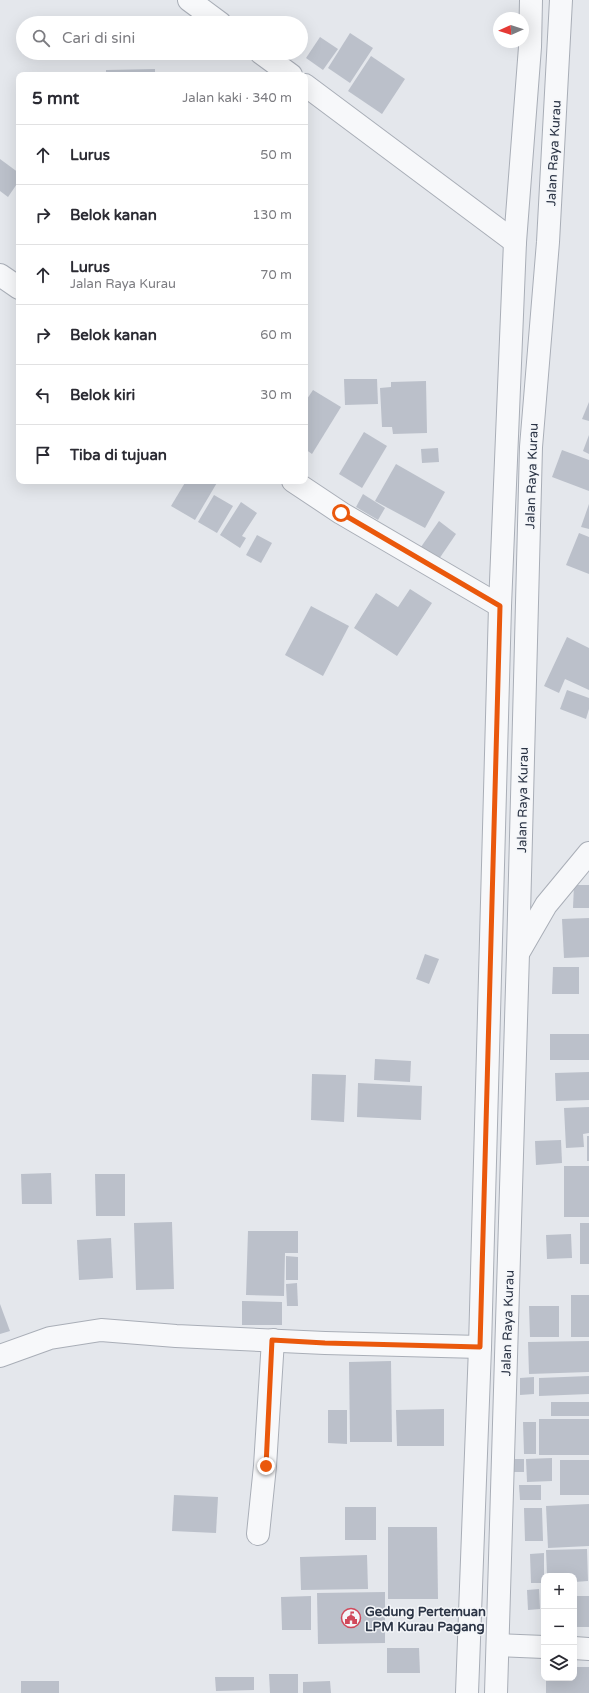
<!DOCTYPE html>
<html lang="id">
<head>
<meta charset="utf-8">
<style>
  :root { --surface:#fff; --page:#f2f2f3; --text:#2b2b33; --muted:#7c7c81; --line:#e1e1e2 }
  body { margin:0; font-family:"Varela Round",sans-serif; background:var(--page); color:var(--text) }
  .controls { position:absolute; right:12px; bottom:12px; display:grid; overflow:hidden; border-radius:8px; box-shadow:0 4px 16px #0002 }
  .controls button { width:36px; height:36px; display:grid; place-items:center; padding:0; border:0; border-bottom:1px solid var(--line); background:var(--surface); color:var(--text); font:20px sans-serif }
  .compass { position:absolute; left:493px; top:12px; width:36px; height:36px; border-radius:50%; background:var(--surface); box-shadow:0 4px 16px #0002; rotate:267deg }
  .stop { position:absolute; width:12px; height:12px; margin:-9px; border:3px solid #ea580c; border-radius:50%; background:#fff }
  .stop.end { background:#ea580c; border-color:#fff; box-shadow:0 1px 4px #0008 }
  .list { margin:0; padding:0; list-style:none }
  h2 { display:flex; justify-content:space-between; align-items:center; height:52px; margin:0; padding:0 16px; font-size:17px }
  h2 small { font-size:13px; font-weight:400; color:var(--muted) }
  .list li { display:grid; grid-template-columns:26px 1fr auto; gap:12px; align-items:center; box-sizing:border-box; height:60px; padding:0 16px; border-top:1px solid var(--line) }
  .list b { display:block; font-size:15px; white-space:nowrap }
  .list p { margin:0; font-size:13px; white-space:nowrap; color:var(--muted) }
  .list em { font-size:13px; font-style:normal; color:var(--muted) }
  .icon { flex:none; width:22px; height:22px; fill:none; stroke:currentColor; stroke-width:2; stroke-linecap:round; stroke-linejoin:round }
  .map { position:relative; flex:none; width:589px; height:1693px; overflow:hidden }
  .search { position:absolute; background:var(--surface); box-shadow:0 4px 16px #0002; left:16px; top:16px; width:292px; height:44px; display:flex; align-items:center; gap:10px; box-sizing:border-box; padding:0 14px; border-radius:22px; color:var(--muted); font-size:15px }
  .panel { position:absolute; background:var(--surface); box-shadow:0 4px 16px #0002; left:16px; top:72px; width:292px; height:412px; border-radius:8px }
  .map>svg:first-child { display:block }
  .building { fill:#bbc0ca }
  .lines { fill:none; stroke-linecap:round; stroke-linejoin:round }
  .minor-casing { stroke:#a9aeb7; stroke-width:24 }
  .minor { stroke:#f7f8fa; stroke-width:22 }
  .route { stroke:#ea580c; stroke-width:5 }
  .labels { text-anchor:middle; stroke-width:3; stroke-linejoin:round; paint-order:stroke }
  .street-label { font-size:13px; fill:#2b3445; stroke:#f4f6f9 }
  .poi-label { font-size:13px; font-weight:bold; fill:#2b3445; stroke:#f4f6f9; text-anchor:start }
</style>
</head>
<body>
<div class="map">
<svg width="589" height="1693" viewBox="0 0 589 1693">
  <rect width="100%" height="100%" fill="#e4e7ec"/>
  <!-- building -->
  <g class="building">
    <path d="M 350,33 L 373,48 L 350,83 L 328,68 Z"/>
    <path d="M 320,37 L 338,49 L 323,70 L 306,58 Z"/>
    <path d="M 371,56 L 405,79 L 382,114 L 348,91 Z"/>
    <path d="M 155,69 L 155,75 L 106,75 L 106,70 Z"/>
    <path d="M 0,159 L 19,173 L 19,181 L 8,197 L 0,191 Z"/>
    <path d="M 344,379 L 377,379 L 378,404 L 345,405 Z"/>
    <path d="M 426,381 L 427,433 L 393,434 L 392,427 L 382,427 L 380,388 L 391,387 L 391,382 Z"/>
    <path d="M 313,390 L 341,407 L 312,454 L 305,449 L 305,402 Z"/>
    <path d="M 589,402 L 589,421 L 582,419 Z"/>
    <path d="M 364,432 L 387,446 L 362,488 L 339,474 Z"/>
    <path d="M 589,435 L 589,454 L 583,451 Z"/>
    <path d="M 438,448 L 439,462 L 422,463 L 421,449 Z"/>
    <path d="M 562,450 L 589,460 L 589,491 L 552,477 Z"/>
    <path d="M 396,464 L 445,492 L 425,528 L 375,501 Z"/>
    <path d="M 186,481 L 218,481 L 195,520 L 171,506 Z"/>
    <path d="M 363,494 L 385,508 L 378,520 L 356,507 Z"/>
    <path d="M 214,495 L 233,506 L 217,533 L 198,522 Z"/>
    <path d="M 241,502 L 257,513 L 242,536 L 246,538 L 240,548 L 220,535 Z"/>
    <path d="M 589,504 L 589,529 L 581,527 Z"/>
    <path d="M 439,521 L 456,534 L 439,559 L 421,547 Z"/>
    <path d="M 579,533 L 589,537 L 589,574 L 566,565 Z"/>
    <path d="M 257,535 L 272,543 L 261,563 L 246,555 Z"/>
    <path d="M 410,589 L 432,603 L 397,656 L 354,628 L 376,593 L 398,607 Z"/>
    <path d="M 311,606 L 349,626 L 323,676 L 285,655 Z"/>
    <path d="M 567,637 L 589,648 L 589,690 L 565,679 L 559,693 L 544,686 Z"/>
    <path d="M 567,690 L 589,698 L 589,709 L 586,719 L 560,709 Z"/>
    <path d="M 574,885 L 589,885 L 589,908 L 573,908 Z"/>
    <path d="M 589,918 L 589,957 L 564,958 L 562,919 Z"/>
    <path d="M 425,954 L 439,959 L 429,984 L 416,979 Z"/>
    <path d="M 553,967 L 579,967 L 579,994 L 552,994 Z"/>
    <rect x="550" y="1034" width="39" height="26"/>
    <path d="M 375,1059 L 411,1061 L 410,1082 L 374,1080 Z"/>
    <path d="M 589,1072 L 589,1100 L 556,1101 L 555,1073 Z"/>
    <path d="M 312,1074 L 346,1075 L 344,1122 L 311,1120 Z"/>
    <path d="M 358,1083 L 422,1086 L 421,1120 L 357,1117 Z"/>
    <path d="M 589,1107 L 589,1133 L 583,1134 L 584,1147 L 566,1148 L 564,1108 Z"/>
    <rect x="587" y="1136" width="2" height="25"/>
    <path d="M 561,1140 L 562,1163 L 536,1165 L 535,1141 Z"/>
    <rect x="564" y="1166" width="25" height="51"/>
    <path d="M 51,1173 L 52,1204 L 22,1204 L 21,1174 Z"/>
    <path d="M 95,1174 L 125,1174 L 125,1216 L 96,1216 Z"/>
    <path d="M 172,1222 L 174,1289 L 136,1290 L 134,1223 Z"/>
    <rect x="580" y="1223" width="9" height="41"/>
    <path d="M 248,1231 L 298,1231 L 298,1253 L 285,1253 L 284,1296 L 246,1295 Z"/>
    <path d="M 571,1234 L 572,1258 L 547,1259 L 546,1235 Z"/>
    <path d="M 111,1238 L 113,1278 L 79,1280 L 77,1240 Z"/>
    <path d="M 286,1256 L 298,1257 L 298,1280 L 286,1280 Z"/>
    <path d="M 297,1283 L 298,1306 L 287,1306 L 286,1284 Z"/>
    <rect x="571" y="1295" width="18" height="42"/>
    <path d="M 242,1301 L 282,1302 L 282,1325 L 242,1325 Z"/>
    <path d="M 0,1304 L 10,1331 L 0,1334 Z"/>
    <path d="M 529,1306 L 559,1306 L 559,1337 L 530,1337 Z"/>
    <path d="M 589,1341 L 589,1372 L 529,1374 L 528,1342 Z"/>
    <path d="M 391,1361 L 392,1442 L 350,1442 L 349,1362 Z"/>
    <path d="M 589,1376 L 589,1394 L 539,1396 L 539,1378 Z"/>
    <path d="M 534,1377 L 534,1394 L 520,1395 L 520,1378 Z"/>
    <rect x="551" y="1402" width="38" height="14"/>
    <path d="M 444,1409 L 444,1446 L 397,1446 L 396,1410 Z"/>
    <path d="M 328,1410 L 347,1410 L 347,1444 L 328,1443 Z"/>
    <rect x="539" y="1419" width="50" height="36"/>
    <path d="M 523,1422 L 536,1422 L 536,1454 L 524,1454 Z"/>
    <path d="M 552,1458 L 552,1481 L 527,1482 L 526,1459 Z"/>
    <rect x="512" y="1459" width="12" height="13"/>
    <rect x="560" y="1460" width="29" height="35"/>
    <path d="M 519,1485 L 541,1485 L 541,1500 L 520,1500 Z"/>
    <path d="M 174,1495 L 218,1497 L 216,1533 L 172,1531 Z"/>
    <path d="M 589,1504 L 589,1546 L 548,1548 L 546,1506 Z"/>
    <rect x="345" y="1507" width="31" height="33"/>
    <path d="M 524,1508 L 542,1508 L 543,1541 L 525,1541 Z"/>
    <path d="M 388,1527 L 437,1527 L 438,1599 L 388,1599 Z"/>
    <path d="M 587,1549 L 588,1581 L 574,1582 L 574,1576 L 547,1576 L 546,1550 Z"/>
    <path d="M 544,1553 L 544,1583 L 531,1583 L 530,1554 Z"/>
    <path d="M 367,1555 L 368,1589 L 301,1590 L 300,1557 Z"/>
    <path d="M 539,1589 L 540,1609 L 528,1610 L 527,1590 Z"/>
    <path d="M 542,1590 L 544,1590 L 544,1607 L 543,1607 Z"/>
    <path d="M 385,1592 L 385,1643 L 318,1644 L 317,1593 Z"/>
    <path d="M 311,1596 L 311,1630 L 282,1630 L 281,1597 Z"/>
    <rect x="574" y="1596" width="15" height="31"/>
    <path d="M 387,1648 L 419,1648 L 420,1673 L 387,1673 Z"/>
    <path d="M 574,1667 L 589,1667 L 589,1693 L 546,1693 L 546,1678 L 574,1678 Z"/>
    <path d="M 269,1674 L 298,1674 L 298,1693 L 270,1693 Z"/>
    <path d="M 215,1677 L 254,1677 L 254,1690 L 216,1691 Z"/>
    <rect x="21" y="1681" width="38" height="12"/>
    <path d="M 330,1681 L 331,1693 L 303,1693 L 303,1682 Z"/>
  </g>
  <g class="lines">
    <!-- minor casing -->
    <g class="minor-casing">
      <g id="minor">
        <path d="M 189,0 L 220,23"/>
        <path d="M 261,53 L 291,75"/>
        <path d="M 305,85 L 515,242"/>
        <path d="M 0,275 L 19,288"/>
        <path d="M 293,481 L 341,513 L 500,606"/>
        <path d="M 520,950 L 546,905 L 589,853"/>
        <path d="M 0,1356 L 50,1338 L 101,1330 L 176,1336 L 325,1343 L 480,1347"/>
        <path d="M 258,1534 L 265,1466 L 273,1340"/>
        <path d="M 498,1645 L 544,1647"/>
        <path d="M 574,1648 L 589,1649"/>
        <path d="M 467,1693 L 480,1347 L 500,606 L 515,242 L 530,47 L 531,0"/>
        <path d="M 496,1693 L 518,953 L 531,447 L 548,242 L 561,0"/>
      </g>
    </g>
    <!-- minor -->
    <use href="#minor" class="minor"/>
  </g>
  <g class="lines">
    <!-- route -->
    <path class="route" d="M 266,1466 L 272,1340 L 325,1343 L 480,1347 L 500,606 L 341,513"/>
  </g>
  <!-- icons -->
  <defs>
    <g id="civic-ring" transform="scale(1)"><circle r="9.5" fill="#f4f6f9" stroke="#d1495b" stroke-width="1.5"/><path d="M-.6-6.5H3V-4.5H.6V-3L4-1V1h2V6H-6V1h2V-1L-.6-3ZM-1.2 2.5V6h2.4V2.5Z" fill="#d1495b"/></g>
  </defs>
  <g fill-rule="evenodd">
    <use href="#civic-ring" x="351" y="1618"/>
  </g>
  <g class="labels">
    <!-- street labels -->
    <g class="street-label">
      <text transform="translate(553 153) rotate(-87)" y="5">Jalan Raya Kurau</text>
      <text transform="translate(531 476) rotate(-88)" y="5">Jalan Raya Kurau</text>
      <text transform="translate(522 800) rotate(-89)" y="5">Jalan Raya Kurau</text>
      <text transform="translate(507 1323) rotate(-88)" y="5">Jalan Raya Kurau</text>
    </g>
    <!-- poi labels -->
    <g class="poi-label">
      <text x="365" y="1616">Gedung Pertemuan<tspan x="365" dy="15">LPM Kurau Pagang</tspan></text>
    </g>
  </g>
</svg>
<div class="controls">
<button>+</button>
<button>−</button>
<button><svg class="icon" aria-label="layers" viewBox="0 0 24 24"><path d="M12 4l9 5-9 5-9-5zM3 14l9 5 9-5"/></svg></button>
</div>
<svg class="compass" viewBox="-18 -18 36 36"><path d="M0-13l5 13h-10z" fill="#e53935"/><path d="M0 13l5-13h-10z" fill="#7c7c81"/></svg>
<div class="stop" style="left:341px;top:513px"></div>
<div class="stop end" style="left:266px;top:1466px"></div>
<div class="search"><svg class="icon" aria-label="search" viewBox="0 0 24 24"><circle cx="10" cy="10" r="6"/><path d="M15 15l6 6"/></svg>Cari di sini</div>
<section class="panel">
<h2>5 mnt<small>Jalan kaki · 340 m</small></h2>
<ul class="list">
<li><svg class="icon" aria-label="ahead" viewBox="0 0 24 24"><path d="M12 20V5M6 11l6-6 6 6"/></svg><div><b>Lurus</b></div><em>50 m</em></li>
<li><svg class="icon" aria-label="right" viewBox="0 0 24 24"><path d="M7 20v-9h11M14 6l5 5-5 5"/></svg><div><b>Belok kanan</b></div><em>130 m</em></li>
<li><svg class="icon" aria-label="ahead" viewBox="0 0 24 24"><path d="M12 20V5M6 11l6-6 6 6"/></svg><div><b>Lurus</b><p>Jalan Raya Kurau</p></div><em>70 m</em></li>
<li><svg class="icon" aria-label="right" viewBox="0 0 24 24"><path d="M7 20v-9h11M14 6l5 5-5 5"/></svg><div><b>Belok kanan</b></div><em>60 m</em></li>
<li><svg class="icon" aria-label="left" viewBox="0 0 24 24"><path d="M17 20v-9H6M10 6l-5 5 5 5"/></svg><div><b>Belok kiri</b></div><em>30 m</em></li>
<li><svg class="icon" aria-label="arrive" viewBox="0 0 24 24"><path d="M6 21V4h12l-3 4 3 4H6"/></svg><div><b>Tiba di tujuan</b></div></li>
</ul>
</section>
</div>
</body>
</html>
